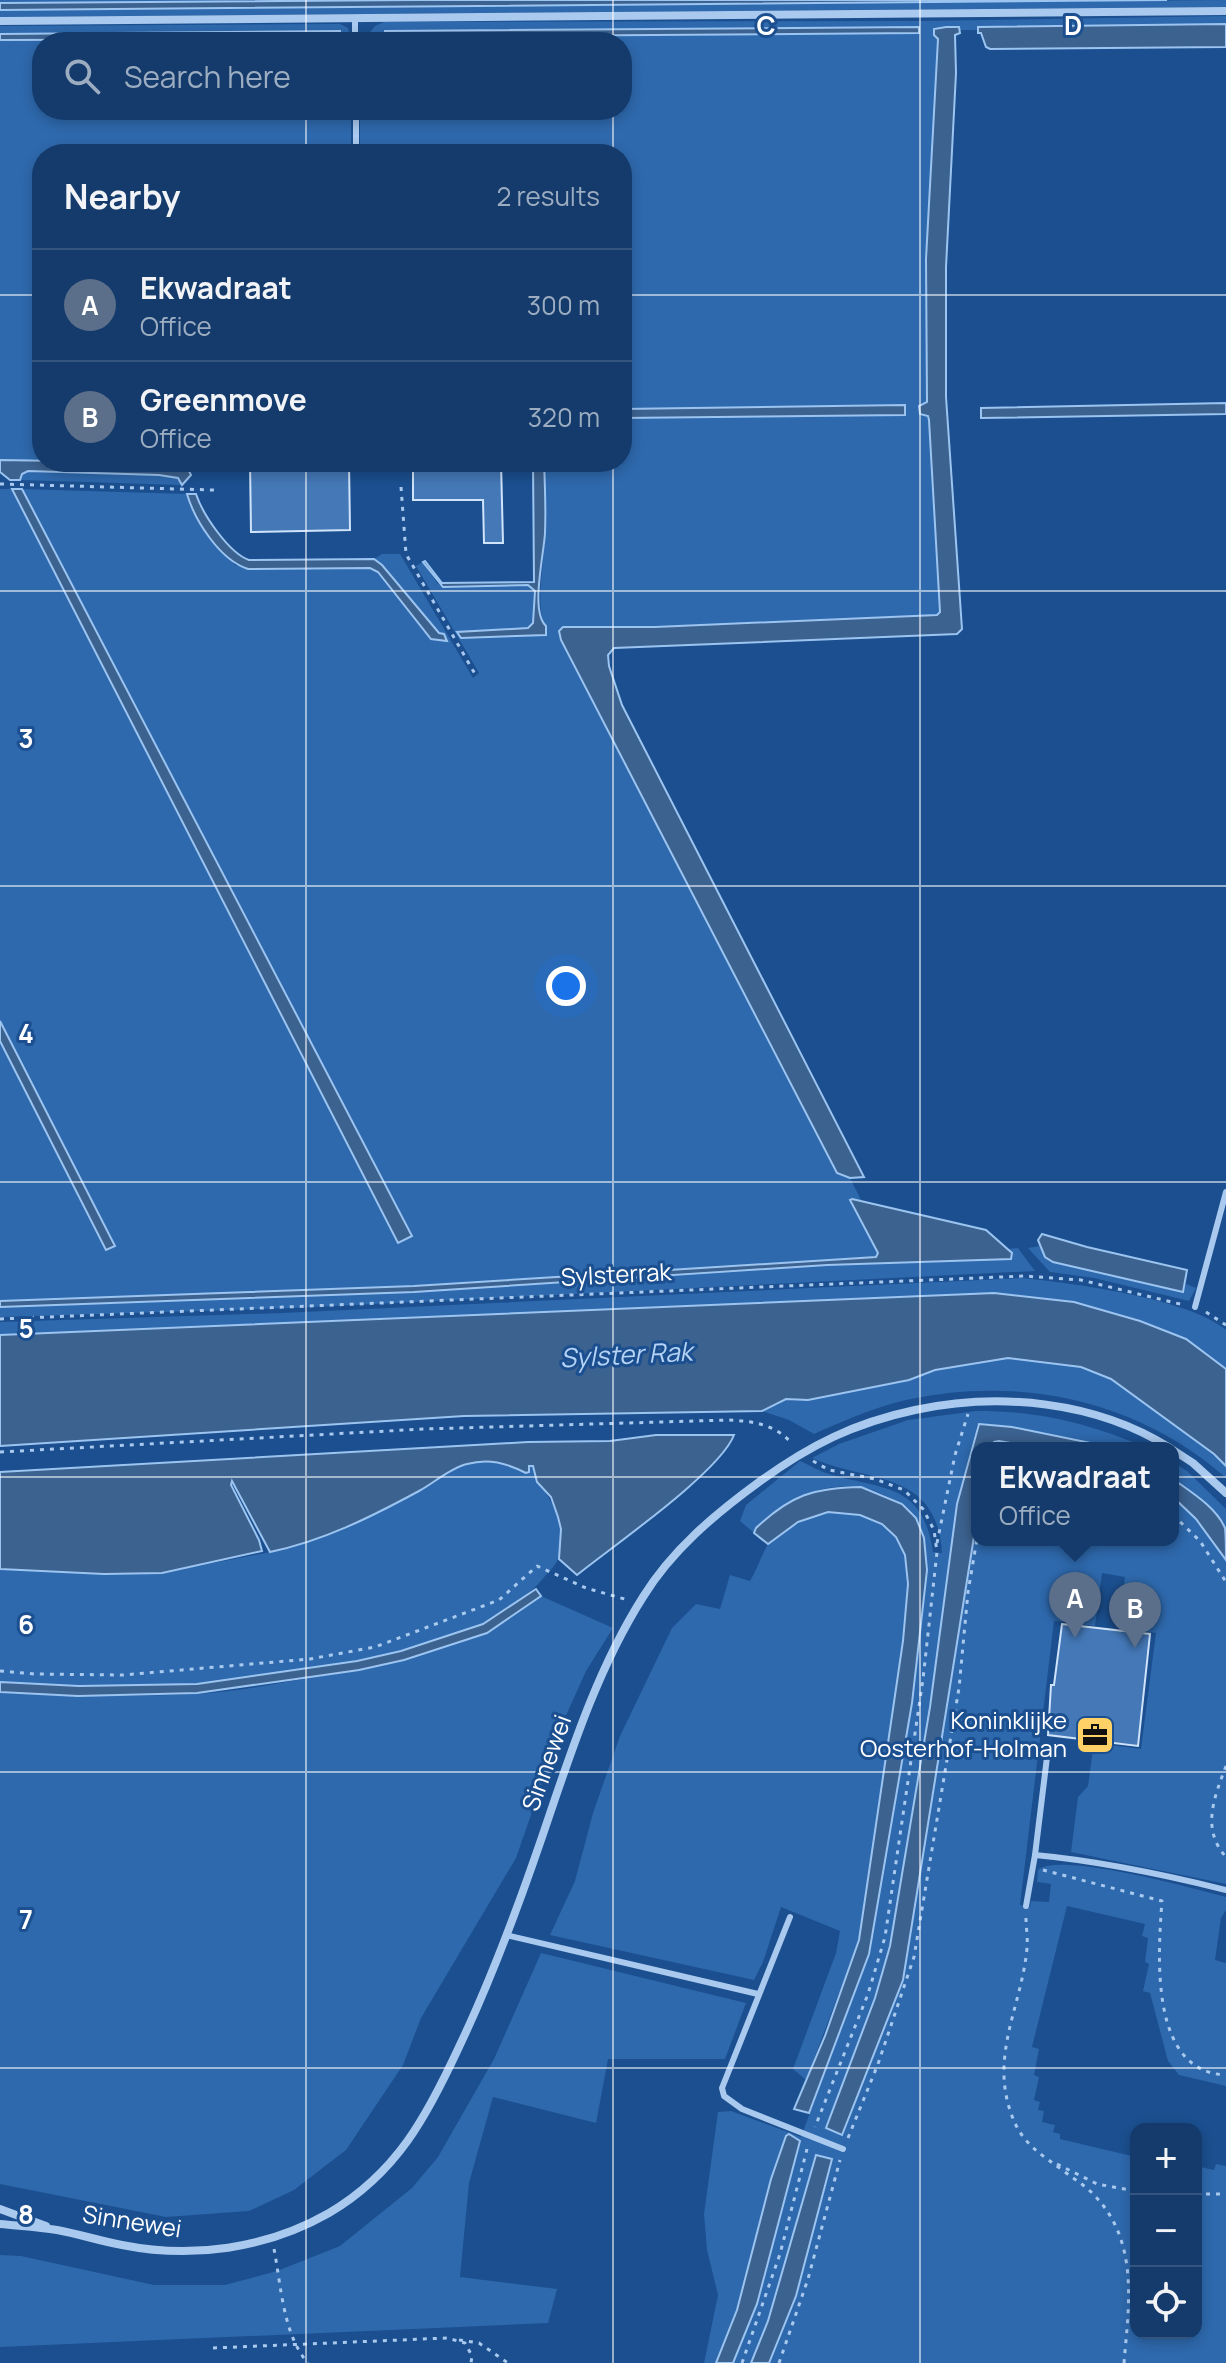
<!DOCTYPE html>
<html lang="en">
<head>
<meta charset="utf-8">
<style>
  :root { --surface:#143b6b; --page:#1d4271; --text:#f1f3f6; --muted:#9dadc1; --line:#33557e; --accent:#e69b98 }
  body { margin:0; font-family:Manrope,sans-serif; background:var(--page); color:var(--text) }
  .controls { position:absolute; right:24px; bottom:24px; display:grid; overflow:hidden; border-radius:16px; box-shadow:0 4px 12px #0003 }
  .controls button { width:72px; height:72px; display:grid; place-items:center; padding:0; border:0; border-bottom:2px solid var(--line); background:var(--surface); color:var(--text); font:40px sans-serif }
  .you { position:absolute; left:566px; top:986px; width:28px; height:28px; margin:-20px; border:6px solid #fff; border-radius:50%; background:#1a73e8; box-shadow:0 0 0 12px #1a73e833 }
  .badge { display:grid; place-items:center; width:52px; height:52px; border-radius:50%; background:var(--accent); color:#fff; font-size:26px; font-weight:700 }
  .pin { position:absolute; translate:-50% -66px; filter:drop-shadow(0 2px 4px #0008) }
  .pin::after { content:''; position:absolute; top:42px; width:28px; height:24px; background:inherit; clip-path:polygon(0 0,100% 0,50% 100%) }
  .popup { position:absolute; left:971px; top:1442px; width:208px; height:104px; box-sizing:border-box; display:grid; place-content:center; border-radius:16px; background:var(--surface); filter:drop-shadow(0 2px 6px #0005); font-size:26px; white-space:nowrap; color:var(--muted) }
  .popup b { font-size:30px; color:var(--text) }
  .popup::after { content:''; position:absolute; left:50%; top:100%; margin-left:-16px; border:16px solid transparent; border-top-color:var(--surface) }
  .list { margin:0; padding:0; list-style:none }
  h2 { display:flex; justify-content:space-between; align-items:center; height:104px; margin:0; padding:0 32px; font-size:34px }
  h2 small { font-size:26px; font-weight:400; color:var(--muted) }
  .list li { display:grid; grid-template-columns:52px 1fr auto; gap:24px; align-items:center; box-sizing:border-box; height:112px; padding:0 32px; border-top:2px solid var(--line) }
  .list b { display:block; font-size:30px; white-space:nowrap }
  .list p { margin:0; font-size:26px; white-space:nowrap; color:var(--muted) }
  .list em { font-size:26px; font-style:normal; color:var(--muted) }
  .icon { flex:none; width:44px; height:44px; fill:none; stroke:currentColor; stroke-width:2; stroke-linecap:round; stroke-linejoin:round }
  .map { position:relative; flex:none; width:1226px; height:2363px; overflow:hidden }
  .search { position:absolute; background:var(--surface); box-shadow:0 4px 12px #0003; left:32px; top:32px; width:600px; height:88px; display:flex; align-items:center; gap:20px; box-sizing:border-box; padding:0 28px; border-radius:32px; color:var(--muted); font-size:30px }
  .panel { position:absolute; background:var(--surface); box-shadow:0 4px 12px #0003; left:32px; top:144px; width:600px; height:328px; border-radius:32px }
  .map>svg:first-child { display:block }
  .green { fill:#2e69ad; fill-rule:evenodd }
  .water { fill:#3c6290; stroke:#9cc4f0; stroke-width:2 }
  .building { fill:#4478b7; stroke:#cfe3fa; stroke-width:2 }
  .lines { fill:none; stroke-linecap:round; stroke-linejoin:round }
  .path { stroke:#a9c9ee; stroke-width:3; stroke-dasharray:4 6; stroke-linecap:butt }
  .lane { stroke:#a9c9ee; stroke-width:6 }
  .street { stroke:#a9c9ee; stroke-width:8 }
  .grid { fill:none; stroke:#fff; stroke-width:2; stroke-opacity:0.55 }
  .labels { text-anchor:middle; stroke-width:6; stroke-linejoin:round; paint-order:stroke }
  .street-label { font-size:24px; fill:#fff; stroke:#1b4f8f }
  .poi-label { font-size:24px; fill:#fff; stroke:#1b4f8f; text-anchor:end }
  .water-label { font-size:26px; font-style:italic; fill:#b5d3f5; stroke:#1b4f8f }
  .grid-label { font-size:26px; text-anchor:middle; font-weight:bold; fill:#fff; stroke:#1b4f8f; stroke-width:6; stroke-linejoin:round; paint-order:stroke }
</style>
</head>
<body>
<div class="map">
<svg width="1226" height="2363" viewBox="0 0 1226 2363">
  <rect width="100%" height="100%" fill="#1b4f8f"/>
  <!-- green -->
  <g class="green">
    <path d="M 0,0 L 417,0 L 0,3 Z"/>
    <path d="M 1226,0 L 1226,7 L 0,17 L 0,10 Z"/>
    <path d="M 1226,16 L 1226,24 L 979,27 L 978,30 L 959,30 L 959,27 L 934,35 L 938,38 L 926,259 L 927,402 L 920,405 L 929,420 L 941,607 L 938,615 L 655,627 L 563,627 L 561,640 L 837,1173 L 850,1178 L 861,1200 L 850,1200 L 878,1253 L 876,1257 L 414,1286 L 0,1301 L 0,1041 L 106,1250 L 115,1245 L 0,1021 L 0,489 L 12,489 L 399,1243 L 411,1235 L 22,489 L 187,494 L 190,506 L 235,565 L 248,569 L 370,568 L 378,572 L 431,639 L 446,640 L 444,634 L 439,633 L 382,565 L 374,559 L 382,554 L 400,554 L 473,678 L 479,673 L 416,566 L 423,562 L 437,583 L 443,587 L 528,585 L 535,591 L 533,623 L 528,628 L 458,632 L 545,635 C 535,593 544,572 545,531 C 546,508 545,485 544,462 L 622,462 L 622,418 L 905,414 L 905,406 L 622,409 L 622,154 L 360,154 L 360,110 L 622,110 L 622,42 L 362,42 L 375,26 L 384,22 L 918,21 ZM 918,27 L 918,33 L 385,37 L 385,32 Z"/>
    <path d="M 340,24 L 348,28 L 351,42 L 42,42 L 42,110 L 351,110 L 351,154 L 42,154 L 42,461 L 0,460 L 0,40 L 341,39 L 0,34 L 0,26 Z"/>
    <path d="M 28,471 L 159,475 L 179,478 L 182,485 L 20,480 L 22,474 Z"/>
    <path d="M 1040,1246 L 1045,1257 L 1053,1262 L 1183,1292 L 1186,1284 L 1196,1288 L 1189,1301 L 1094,1278 L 1050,1272 L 1028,1248 Z"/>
    <path d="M 1018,1248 L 1035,1271 L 293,1308 L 0,1317 L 0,1307 L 414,1292 L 827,1265 L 1011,1259 L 1012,1253 L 1008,1249 Z"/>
    <path d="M 1021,1278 C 1072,1283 1188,1298 1226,1330 L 1226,1369 L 1186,1339 L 1140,1321 L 1074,1302 L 994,1293 L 0,1335 L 0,1322 L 282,1313 Z"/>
    <path d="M 1008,1358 L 1081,1367 L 1111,1379 L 1214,1454 L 1226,1466 L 1226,1478 C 1138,1400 1020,1375 906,1400 C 875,1407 843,1421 814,1434 L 789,1420 L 762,1411 L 778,1404 L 694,1389 L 808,1400 L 909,1380 L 935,1370 Z"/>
    <path d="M 976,1411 C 1042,1411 1087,1423 1148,1448 C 1091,1448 1036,1430 979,1424 L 977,1426 L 957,1504 L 930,1707 L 890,1946 L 842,2134 L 903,1980 L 977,1518 L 977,1540 L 1173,1540 L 1173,1497 L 1196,1519 L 1226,1560 L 1226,1884 L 1071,1852 L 1078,1797 L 1088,1786 L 1094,1743 L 1141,1749 L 1156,1633 L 1118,1628 L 1125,1577 L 1102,1573 L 1095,1626 L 1054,1621 L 1020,1905 L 1030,1907 L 1031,1901 L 1049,1902 L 1051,1884 L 1037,1882 L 1038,1870 C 1058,1851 1196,1889 1226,1897 L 1226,1910 L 1221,1918 L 1215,1960 L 1226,1963 L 1226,2086 L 1179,2075 L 1168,2061 L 1150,1993 L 1143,1991 L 1149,1964 L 1145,1962 L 1148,1938 L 1142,1936 L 1145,1924 L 1067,1906 L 1032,2047 L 1039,2049 L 1034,2075 L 1039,2077 L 1034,2100 L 1040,2102 L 1038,2110 L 1044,2111 L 1042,2122 L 1055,2125 L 1053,2132 L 1060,2134 L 1060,2139 L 1136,2157 L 1136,2333 L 1196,2333 L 1196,2166 L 1214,2170 L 1216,2164 L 1226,2166 L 1226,2363 L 769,2363 L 796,2296 L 832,2160 L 811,2171 L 768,2321 L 751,2363 L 733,2363 L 757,2304 L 800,2141 L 786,2136 L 771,2179 L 737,2310 L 716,2363 L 704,2363 L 718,2295 L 707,2250 L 704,2214 L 718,2112 L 731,2111 L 801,2137 L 869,1954 L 912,1703 L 927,1570 L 902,1504 C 889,1498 875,1489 860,1487 C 820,1482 784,1501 756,1527 L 754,1533 L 740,1521 L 746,1505 L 800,1461 C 809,1465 819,1471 829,1474 C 882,1490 923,1482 933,1552 L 942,1553 C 937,1469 867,1483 812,1458 L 839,1444 L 908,1420 Z"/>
    <path d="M 486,1461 L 507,1464 L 526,1473 L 528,1466 L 533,1466 C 536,1471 536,1478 539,1483 C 556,1508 566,1523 559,1555 C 558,1563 551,1569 546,1575 C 493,1642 376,1658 296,1670 C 263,1676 228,1682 194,1684 C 129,1687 65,1686 0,1682 L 0,1569 L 104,1574 L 162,1573 L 291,1548 L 363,1520 L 465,1464 Z"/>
    <path d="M 1173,1462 L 1187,1471 L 1226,1509 L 1226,1530 L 1204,1502 L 1173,1479 Z"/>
    <path d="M 829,1512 L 860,1515 L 882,1524 L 896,1537 L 905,1555 L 908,1584 L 903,1641 L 859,1940 L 806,2080 L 793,2069 L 836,1953 L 840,1931 L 781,1907 L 763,1962 L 754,1980 L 550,1935 L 575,1881 L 593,1813 L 620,1736 L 672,1628 L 696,1604 L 720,1609 L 730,1575 L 750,1581 C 757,1570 761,1556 767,1546 C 778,1529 810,1518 829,1512 Z"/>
    <path d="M 541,1596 L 613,1628 L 586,1671 L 564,1720 L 516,1858 L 421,2018 L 403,2065 L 346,2150 L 294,2190 L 249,2211 L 166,2217 L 0,2184 L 0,1692 C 65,1695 130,1697 194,1694 C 234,1692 275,1684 315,1677 C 394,1665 476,1646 541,1596 Z"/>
    <path d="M 541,1953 L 746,2003 L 725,2059 L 608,2059 L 596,2123 L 493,2097 L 469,2183 L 460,2277 L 557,2289 L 548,2323 L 0,2347 L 0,2255 L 21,2256 L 154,2285 L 225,2285 L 277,2271 L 340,2246 L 412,2188 L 438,2157 L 494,2059 Z"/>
  </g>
  <!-- water -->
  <g class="water">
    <path d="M 417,0 L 1167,0 L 0,10 L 0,3 Z"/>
    <path d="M 1226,24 L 1226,47 L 990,49 L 986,47 L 981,33 L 978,33 L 978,27 Z"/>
    <path d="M 919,27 L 919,33 L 385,37 L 385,31 Z"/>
    <path d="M 946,27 L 959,27 L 960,33 L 955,35 L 956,73 L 946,267 L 946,397 L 962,629 L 957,634 L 614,648 L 608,655 L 609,666 L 622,705 L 864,1177 L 850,1178 L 837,1173 L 561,640 L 559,631 L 563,627 L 655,627 L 937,615 L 940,612 L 929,420 L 928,416 L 920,414 L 919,406 L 927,402 L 926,259 L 938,39 L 934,35 L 934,29 Z"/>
    <path d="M 340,31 L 341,39 L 0,40 L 0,34 Z"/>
    <path d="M 1226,403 L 1226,414 L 981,418 L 981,408 Z"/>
    <path d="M 905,405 L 905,415 L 622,418 L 622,409 Z"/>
    <path d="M 0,460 L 185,463 L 191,475 L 182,485 L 178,478 L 159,475 L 28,471 L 22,474 L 20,480 L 10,480 L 0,472 Z"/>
    <path d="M 533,462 L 544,462 C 545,485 546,509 545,533 C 544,554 530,612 546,626 L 546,635 L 461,638 L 457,632 L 528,628 L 533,623 L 535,591 L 528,585 L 443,587 L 423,562 L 425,561 L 442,583 L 534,582 Z"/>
    <path d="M 12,489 L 22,489 L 412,1236 L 398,1243 Z"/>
    <path d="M 187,494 L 196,494 C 203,515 229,553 249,560 L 374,559 L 382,565 L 439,633 L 444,634 L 447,641 L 431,639 L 378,572 L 370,568 L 248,569 C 220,560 195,521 187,494 Z"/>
    <path d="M 0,1021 L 115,1246 L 106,1250 L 0,1041 Z"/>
    <path d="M 852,1199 L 986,1230 L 1012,1253 L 1011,1259 L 827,1265 L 414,1292 L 0,1307 L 0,1301 L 414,1286 L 876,1257 L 878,1253 L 850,1200 Z"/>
    <path d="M 1042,1234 L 1087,1247 L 1187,1270 L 1183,1292 L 1053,1262 L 1045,1257 L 1038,1240 Z"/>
    <path d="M 994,1293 L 1074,1302 L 1140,1321 L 1186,1339 L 1226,1369 L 1226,1466 L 1214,1454 L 1111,1379 L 1081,1367 L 1008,1358 L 935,1370 L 909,1380 L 808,1400 L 786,1399 L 762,1411 L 464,1416 L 0,1446 L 0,1335 Z"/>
    <path d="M 979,1424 L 1012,1427 L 1115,1448 L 1039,1448 L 999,1441 L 994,1442 L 991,1448 L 977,1448 L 977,1518 L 903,1980 L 842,2135 L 826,2128 L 875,1998 L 890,1946 L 930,1707 L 957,1504 Z"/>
    <path d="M 656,1435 L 734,1435 C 720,1472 613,1546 577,1575 L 559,1559 L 561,1529 L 558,1517 L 551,1497 L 537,1482 L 533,1466 L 529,1466 L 529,1472 L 526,1473 C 506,1463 489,1458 467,1464 C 450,1468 434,1483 419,1491 C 371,1517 323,1541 270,1552 L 232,1481 L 231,1485 L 259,1540 L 262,1551 L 162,1573 L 104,1574 L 0,1569 L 0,1472 L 528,1442 L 610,1441 Z"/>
    <path d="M 1173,1479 C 1191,1492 1216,1507 1225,1528 C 1226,1537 1226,1550 1226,1560 L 1196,1519 L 1173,1497 Z"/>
    <path d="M 861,1487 L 902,1504 L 916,1518 L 924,1538 L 927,1570 L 912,1703 L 869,1954 L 809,2113 L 794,2109 L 825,2036 L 859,1940 L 903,1641 L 908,1584 L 905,1555 L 896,1537 L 882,1524 L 860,1515 L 828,1512 L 798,1522 L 768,1544 L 754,1533 L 756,1528 C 791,1495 813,1488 861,1487 Z"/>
    <path d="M 536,1589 L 541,1596 L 487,1633 L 404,1660 L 359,1670 L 197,1693 L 78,1696 L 0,1692 L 0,1682 L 79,1686 L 197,1684 L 357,1661 L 401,1651 L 483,1624 Z"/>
    <path d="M 789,2134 L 800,2141 L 757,2304 L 733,2363 L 716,2363 L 737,2310 L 771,2179 L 786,2136 Z"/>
    <path d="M 816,2155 L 832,2159 L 796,2296 L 769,2363 L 751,2363 L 768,2321 Z"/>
  </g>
  <!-- building -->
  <g class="building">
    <path d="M 250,462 L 349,462 L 350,530 L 251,532 Z"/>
    <path d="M 413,462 L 501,462 L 503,543 L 484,543 L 483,500 L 413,500 Z"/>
    <path d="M 1062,1624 L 1150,1634 L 1138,1746 L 1048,1735 L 1051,1685 L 1054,1685 Z"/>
  </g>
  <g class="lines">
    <!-- path -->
    <g class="path">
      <path d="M 0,484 L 214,490"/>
      <path d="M 401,487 L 406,554 L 475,674"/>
      <path d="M 1206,1312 L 1226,1325"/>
      <path d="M 0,1319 L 1024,1276 L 1081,1280 L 1184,1305"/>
      <path d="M 0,1452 L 424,1429 L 728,1420 C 752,1421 776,1424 792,1444"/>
      <path d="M 813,1461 L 829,1470 L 875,1479 L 904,1490 L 923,1509 L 934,1530 L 937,1552 L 923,1679 L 885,1937 L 868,1994 L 815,2127"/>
      <path d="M 1173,1515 L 1200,1541 L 1226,1582"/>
      <path d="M 937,1543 L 955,1455 L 968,1414"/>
      <path d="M 0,1671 L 35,1674 L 123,1675 L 310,1659 L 375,1647 L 499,1600 L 537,1566 L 586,1588 L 628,1600"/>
      <path d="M 1226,1766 C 1214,1798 1201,1829 1226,1857"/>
      <path d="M 1043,1870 L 1162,1901 C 1158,1955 1149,2072 1226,2075"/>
      <path d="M 1026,1918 C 1026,1928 1028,1938 1027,1948 C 1022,2006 989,2055 1012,2116 C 1022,2144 1042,2155 1065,2172 C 1075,2180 1086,2186 1094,2195 C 1139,2241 1129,2304 1124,2363"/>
      <path d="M 848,2138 L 878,2064 L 914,1957 L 959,1688 L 968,1592 L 977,1539"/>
      <path d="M 1057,2164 L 1097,2184 L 1136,2191"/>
      <path d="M 1196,2194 L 1226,2194"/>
      <path d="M 274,2249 C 281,2285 283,2335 308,2363"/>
      <path d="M 459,2340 L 479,2343 L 508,2363"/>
      <path d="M 213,2348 L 447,2338 L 465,2343 L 472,2356 L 471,2363"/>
      <path d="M 742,2363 L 780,2254 L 807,2149"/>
      <path d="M 779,2363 L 808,2279 L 840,2160"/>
    </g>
    <!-- lane -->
    <g class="lane">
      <path d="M 355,18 L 355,42"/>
      <path d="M 356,110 L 356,154"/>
      <path d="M 1195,1307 L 1226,1192"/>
      <path d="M 1048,1749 L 1035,1855 C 1100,1861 1162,1874 1226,1890"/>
      <path d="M 1026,1906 L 1035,1855"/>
      <path d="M 790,1917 L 722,2088 L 724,2096 L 742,2109 L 843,2149"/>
      <path d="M 506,1935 L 758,1994"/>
    </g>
    <!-- street -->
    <g class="street">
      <path d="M 0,21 L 1226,11"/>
      <path d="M 1173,1450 L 1193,1463 L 1226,1493"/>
      <path d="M 0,2209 L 46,2226"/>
      <path d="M 0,2224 C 19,2226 38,2227 57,2230 C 79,2234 100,2241 122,2245 C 192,2259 266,2249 329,2213 C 397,2173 427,2116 459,2047 C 491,1980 517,1910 541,1840 C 569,1758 596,1671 643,1597 C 672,1550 715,1514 759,1482 C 810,1445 854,1423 915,1410 C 999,1392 1096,1401 1170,1448"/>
    </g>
  </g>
  <!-- grid -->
  <path class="grid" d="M 306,0 L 306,42M 613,0 L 613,42M 920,0 L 920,2363M 306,110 L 306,154M 613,110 L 613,154M 0,295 L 42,295M 622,295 L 1226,295M 306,462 L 306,2363M 613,462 L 613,2363M 0,591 L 1226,591M 0,886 L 1226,886M 0,1182 L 1226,1182M 0,1477 L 1226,1477M 0,1772 L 1226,1772M 0,2068 L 1226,2068"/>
  <!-- icons -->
  <defs>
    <g id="office-square" transform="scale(2)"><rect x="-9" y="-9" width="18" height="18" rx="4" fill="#ffd166" stroke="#1b4f8f"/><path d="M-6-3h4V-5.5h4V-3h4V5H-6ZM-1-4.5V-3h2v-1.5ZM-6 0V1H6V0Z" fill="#111"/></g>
  </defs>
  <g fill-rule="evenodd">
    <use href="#office-square" x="1095" y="1735"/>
  </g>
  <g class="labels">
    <!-- street labels -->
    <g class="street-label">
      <text transform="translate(616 1275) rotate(-3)" y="8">Sylsterrak</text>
      <text transform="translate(547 1763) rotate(-70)" y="8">Sinnewei</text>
      <text transform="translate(132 2222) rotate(9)" y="8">Sinnewei</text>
    </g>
    <!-- poi labels -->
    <g class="poi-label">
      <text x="1067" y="1729">Koninklijke<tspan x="1067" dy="28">Oosterhof-Holman</tspan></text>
    </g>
    <!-- water labels -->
    <g class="water-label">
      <text transform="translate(626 1355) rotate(-3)" y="9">Sylster Rak</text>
    </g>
  </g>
  <g class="grid-label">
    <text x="766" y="35">C</text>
    <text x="1073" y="35">D</text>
    <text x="26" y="748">3</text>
    <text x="26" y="1043">4</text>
    <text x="26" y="1338">5</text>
    <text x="26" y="1634">6</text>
    <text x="26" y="1929">7</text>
    <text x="26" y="2224">8</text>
  </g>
</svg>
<div class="controls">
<button>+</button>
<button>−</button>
<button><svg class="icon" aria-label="locate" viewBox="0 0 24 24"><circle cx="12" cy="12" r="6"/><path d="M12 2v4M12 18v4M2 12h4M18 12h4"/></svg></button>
</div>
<div class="you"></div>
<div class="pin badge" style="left:1075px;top:1638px;background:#5c6f8a">A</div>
<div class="popup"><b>Ekwadraat</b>Office</div>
<div class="pin badge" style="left:1135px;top:1648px;background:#5c6f8a">B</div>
<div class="search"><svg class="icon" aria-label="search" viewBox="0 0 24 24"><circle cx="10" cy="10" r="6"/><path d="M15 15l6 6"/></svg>Search here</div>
<section class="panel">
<h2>Nearby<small>2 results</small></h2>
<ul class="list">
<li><span class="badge" style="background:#5c6f8a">A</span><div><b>Ekwadraat</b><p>Office</p></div><em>300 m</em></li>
<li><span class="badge" style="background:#5c6f8a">B</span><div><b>Greenmove</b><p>Office</p></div><em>320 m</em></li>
</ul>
</section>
</div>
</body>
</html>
